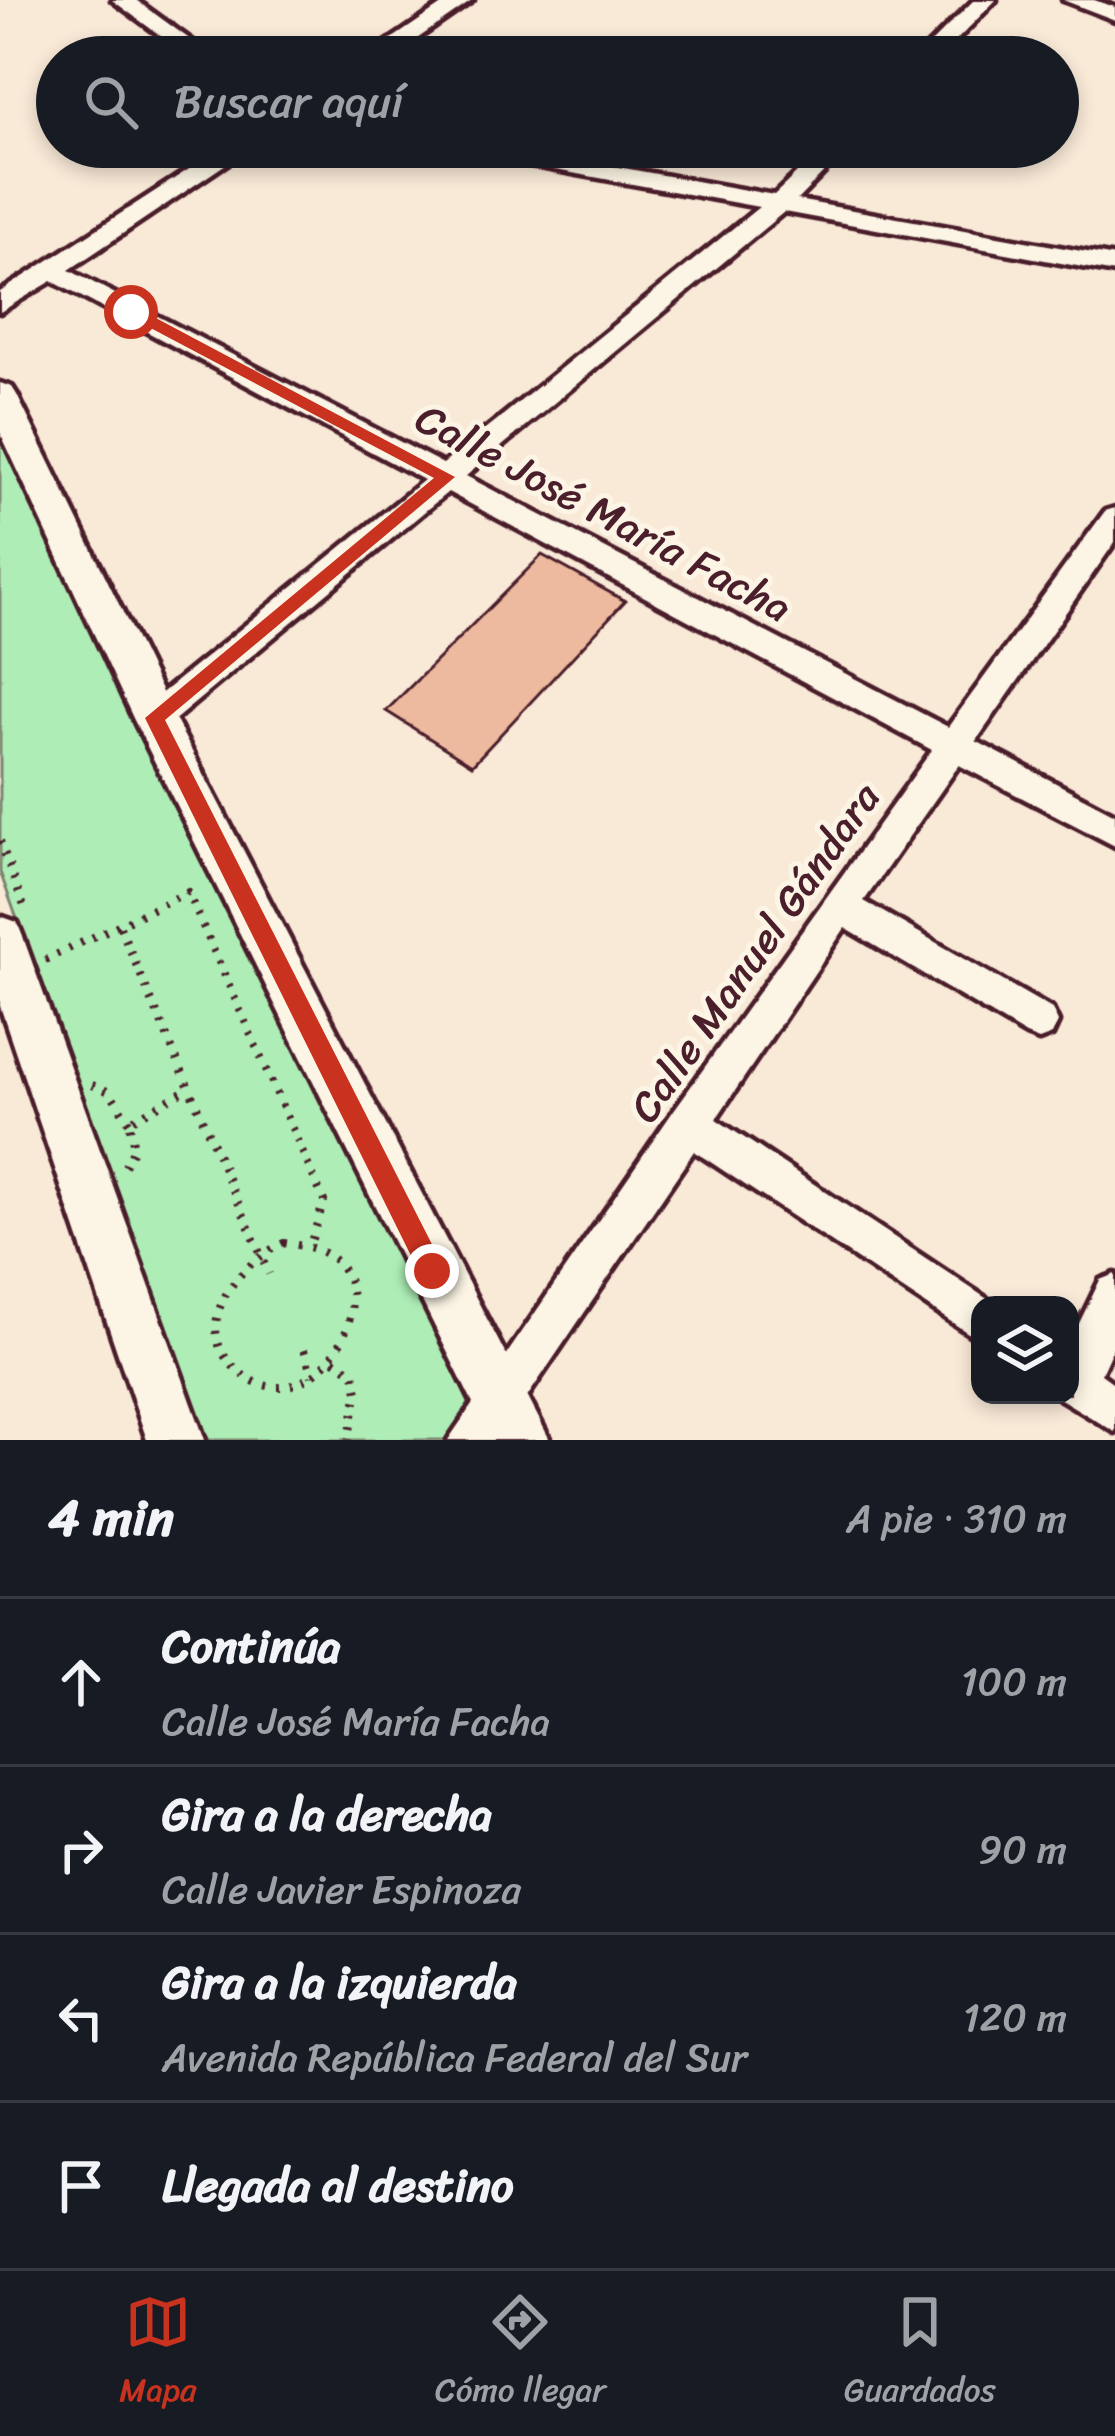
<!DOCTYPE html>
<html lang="es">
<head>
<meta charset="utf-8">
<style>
  :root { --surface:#171b24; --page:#20242c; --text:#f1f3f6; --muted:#9ea1a6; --line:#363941; --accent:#c8321e }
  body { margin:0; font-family:Sriracha,sans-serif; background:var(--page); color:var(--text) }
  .controls { position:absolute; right:36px; bottom:36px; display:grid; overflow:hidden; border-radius:24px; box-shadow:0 6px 18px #0003 }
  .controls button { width:108px; height:108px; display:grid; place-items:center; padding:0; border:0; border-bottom:3px solid var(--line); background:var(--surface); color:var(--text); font:60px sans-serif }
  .stop { position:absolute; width:36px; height:36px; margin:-27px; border:9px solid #c8321e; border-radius:50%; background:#fff }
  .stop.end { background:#c8321e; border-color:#fff; box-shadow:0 3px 12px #0008 }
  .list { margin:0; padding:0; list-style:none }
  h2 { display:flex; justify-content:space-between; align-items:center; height:156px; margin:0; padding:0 48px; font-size:51px }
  h2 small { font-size:39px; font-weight:400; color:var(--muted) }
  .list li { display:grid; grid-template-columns:78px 1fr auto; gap:36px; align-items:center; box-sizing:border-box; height:168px; padding:0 48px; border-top:3px solid var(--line) }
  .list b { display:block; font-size:45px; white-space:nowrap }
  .list p { margin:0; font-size:39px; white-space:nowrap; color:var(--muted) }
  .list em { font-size:39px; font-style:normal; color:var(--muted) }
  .icon { flex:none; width:66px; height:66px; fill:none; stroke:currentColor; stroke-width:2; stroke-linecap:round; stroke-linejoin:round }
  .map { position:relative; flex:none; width:1115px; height:1440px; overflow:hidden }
  .search { position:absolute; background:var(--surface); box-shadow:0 6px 18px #0003; left:36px; right:36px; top:36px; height:132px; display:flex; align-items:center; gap:30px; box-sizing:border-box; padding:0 42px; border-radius:66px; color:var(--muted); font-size:45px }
  .sheet { height:828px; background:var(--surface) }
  nav { display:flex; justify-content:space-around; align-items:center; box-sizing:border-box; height:168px; border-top:3px solid var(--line); background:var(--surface); font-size:33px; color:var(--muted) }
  nav a { display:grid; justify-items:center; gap:6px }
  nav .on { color:var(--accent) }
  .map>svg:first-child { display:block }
  .green { fill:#aeeeb6; stroke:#7c8670; stroke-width:3 }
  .building { fill:#edba9f; stroke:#4a1f2b; stroke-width:3 }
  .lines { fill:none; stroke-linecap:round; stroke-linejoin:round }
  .minor-casing { stroke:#4a1f2b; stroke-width:9 }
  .tertiary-casing { stroke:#4a1f2b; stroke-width:9 }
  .path { stroke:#4a1f2b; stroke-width:8; stroke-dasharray:3 10; stroke-linecap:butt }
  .minor { fill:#fcf5e5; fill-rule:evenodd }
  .tertiary { fill:#fcf5e5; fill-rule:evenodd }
  .route { fill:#c8321e }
  .labels { text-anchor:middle; stroke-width:10; stroke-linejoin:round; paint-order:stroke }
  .street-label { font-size:42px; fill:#4a1f2b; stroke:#fcf5e5 }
</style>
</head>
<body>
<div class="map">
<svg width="1115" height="1440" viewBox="0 0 1115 1440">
  <rect width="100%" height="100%" fill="#f9e9d7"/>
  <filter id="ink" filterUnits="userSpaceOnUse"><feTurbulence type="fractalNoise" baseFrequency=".00833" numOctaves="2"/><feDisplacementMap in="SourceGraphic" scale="24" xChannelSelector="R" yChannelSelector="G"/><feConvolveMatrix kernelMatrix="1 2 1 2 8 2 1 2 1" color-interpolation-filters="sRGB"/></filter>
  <g filter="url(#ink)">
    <!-- green -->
    <path class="green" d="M 0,416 L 474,1413 L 453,1440 L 207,1440 L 0,872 Z"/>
    <!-- building -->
    <path class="building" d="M 542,555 L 625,601 L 472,765 L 386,711 Z"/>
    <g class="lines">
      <!-- minor casing -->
      <g class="minor-casing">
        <g id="minor">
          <path d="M 112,0 L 136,0 L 214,57 L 189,57 Z"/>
          <path d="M 449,0 L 473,0 L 391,57 L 365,57 Z"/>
          <path d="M 974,0 L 996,0 L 940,57 L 917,57 Z"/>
          <path d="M 1063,0 L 1094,0 L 1115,7 L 1115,20 Z"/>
          <path d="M 223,147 L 251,147 L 69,270 L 443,464 L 759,207 L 468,154 L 456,147 L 506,147 L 774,195 L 824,147 L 849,147 L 797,200 L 1115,257 L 1115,273 L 784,212 L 466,476 L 948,727 L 1105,511 L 1115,508 L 1115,542 L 976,741 L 1115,814 L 1115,846 L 959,765 L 864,901 L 1052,1009 L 1058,1022 L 1052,1035 L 1039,1040 L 1026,1035 L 845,928 L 716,1119 L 995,1304 L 980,1305 L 980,1341 L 694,1151 L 498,1440 L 448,1440 L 674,1110 L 932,750 L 448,492 L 166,727 L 154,731 L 142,727 L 138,718 L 142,709 L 424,480 L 52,281 L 0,312 L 0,292 Z"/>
          <path d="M 1115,1274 L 1115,1343 L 1101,1374 L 1115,1384 L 1115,1432 L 1054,1395 L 1070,1395 L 1070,1342 L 1100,1280 Z"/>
        </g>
      </g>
      <!-- tertiary casing -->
      <g class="tertiary-casing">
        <g id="tertiary">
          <path d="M 0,383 L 12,387 L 17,395 L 173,715 L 550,1440 L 491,1440 L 133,718 L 0,432 Z"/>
          <path d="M 0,916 L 17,922 L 23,937 L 205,1440 L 147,1440 L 0,1006 Z"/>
        </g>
      </g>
      <!-- path -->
      <g class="path">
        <path d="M 0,841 L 25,909"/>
        <path d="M 120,927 L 269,1274"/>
        <path d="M 45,960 L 188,892 L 324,1201 L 310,1245"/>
        <path d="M 92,1085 L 110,1092 L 129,1122"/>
        <path d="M 125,1166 L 134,1148 L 129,1122 L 189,1088"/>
        <path d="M 284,1243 C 295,1245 310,1246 320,1251 C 399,1285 315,1436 238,1371 C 186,1327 237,1264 284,1243 Z"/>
        <path d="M 304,1350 L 312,1376"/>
        <path d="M 334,1360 L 354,1373 L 358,1392 L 348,1440"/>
      </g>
      <!-- minor -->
      <use href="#minor" class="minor"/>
      <!-- tertiary -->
      <use href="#tertiary" class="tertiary"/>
    </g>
  </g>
  <!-- route -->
  <path class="route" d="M 126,308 L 137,308 L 455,477 L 165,720 L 441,1262 L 445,1271 L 441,1280 L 432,1284 L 423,1280 L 145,718 L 434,478 L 126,315 Z"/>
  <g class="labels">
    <!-- street labels -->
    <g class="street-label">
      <text transform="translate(604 512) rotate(28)" y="15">Calle José María Facha</text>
      <text transform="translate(754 952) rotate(-55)" y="15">Calle Manuel Gándara</text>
    </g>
  </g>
</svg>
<div class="controls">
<button><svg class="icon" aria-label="layers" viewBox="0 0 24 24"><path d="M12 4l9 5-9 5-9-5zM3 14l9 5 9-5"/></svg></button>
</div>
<div class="stop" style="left:131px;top:312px"></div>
<div class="stop end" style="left:432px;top:1271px"></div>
<div class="search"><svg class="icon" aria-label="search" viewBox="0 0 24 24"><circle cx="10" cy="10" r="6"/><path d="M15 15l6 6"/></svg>Buscar aquí</div>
</div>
<section class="sheet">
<h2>4 min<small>A pie · 310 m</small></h2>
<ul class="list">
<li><svg class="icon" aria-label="ahead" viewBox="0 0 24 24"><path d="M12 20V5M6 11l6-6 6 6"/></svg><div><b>Continúa</b><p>Calle José María Facha</p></div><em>100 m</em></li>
<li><svg class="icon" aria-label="right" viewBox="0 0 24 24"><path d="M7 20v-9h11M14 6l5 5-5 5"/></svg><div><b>Gira a la derecha</b><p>Calle Javier Espinoza</p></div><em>90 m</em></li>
<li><svg class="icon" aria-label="left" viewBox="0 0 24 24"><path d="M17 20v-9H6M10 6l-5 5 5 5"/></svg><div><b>Gira a la izquierda</b><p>Avenida República Federal del Sur</p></div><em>120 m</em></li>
<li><svg class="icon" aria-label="arrive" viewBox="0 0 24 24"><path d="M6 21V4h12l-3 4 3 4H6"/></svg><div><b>Llegada al destino</b></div></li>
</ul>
</section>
<nav>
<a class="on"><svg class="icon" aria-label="map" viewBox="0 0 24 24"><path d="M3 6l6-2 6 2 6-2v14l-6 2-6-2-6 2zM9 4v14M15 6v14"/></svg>Mapa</a>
<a><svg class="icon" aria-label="directions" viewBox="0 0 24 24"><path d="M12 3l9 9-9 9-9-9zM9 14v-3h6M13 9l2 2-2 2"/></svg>Cómo llegar</a>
<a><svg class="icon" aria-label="saved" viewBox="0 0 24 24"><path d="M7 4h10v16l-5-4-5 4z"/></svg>Guardados</a>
</nav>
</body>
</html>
